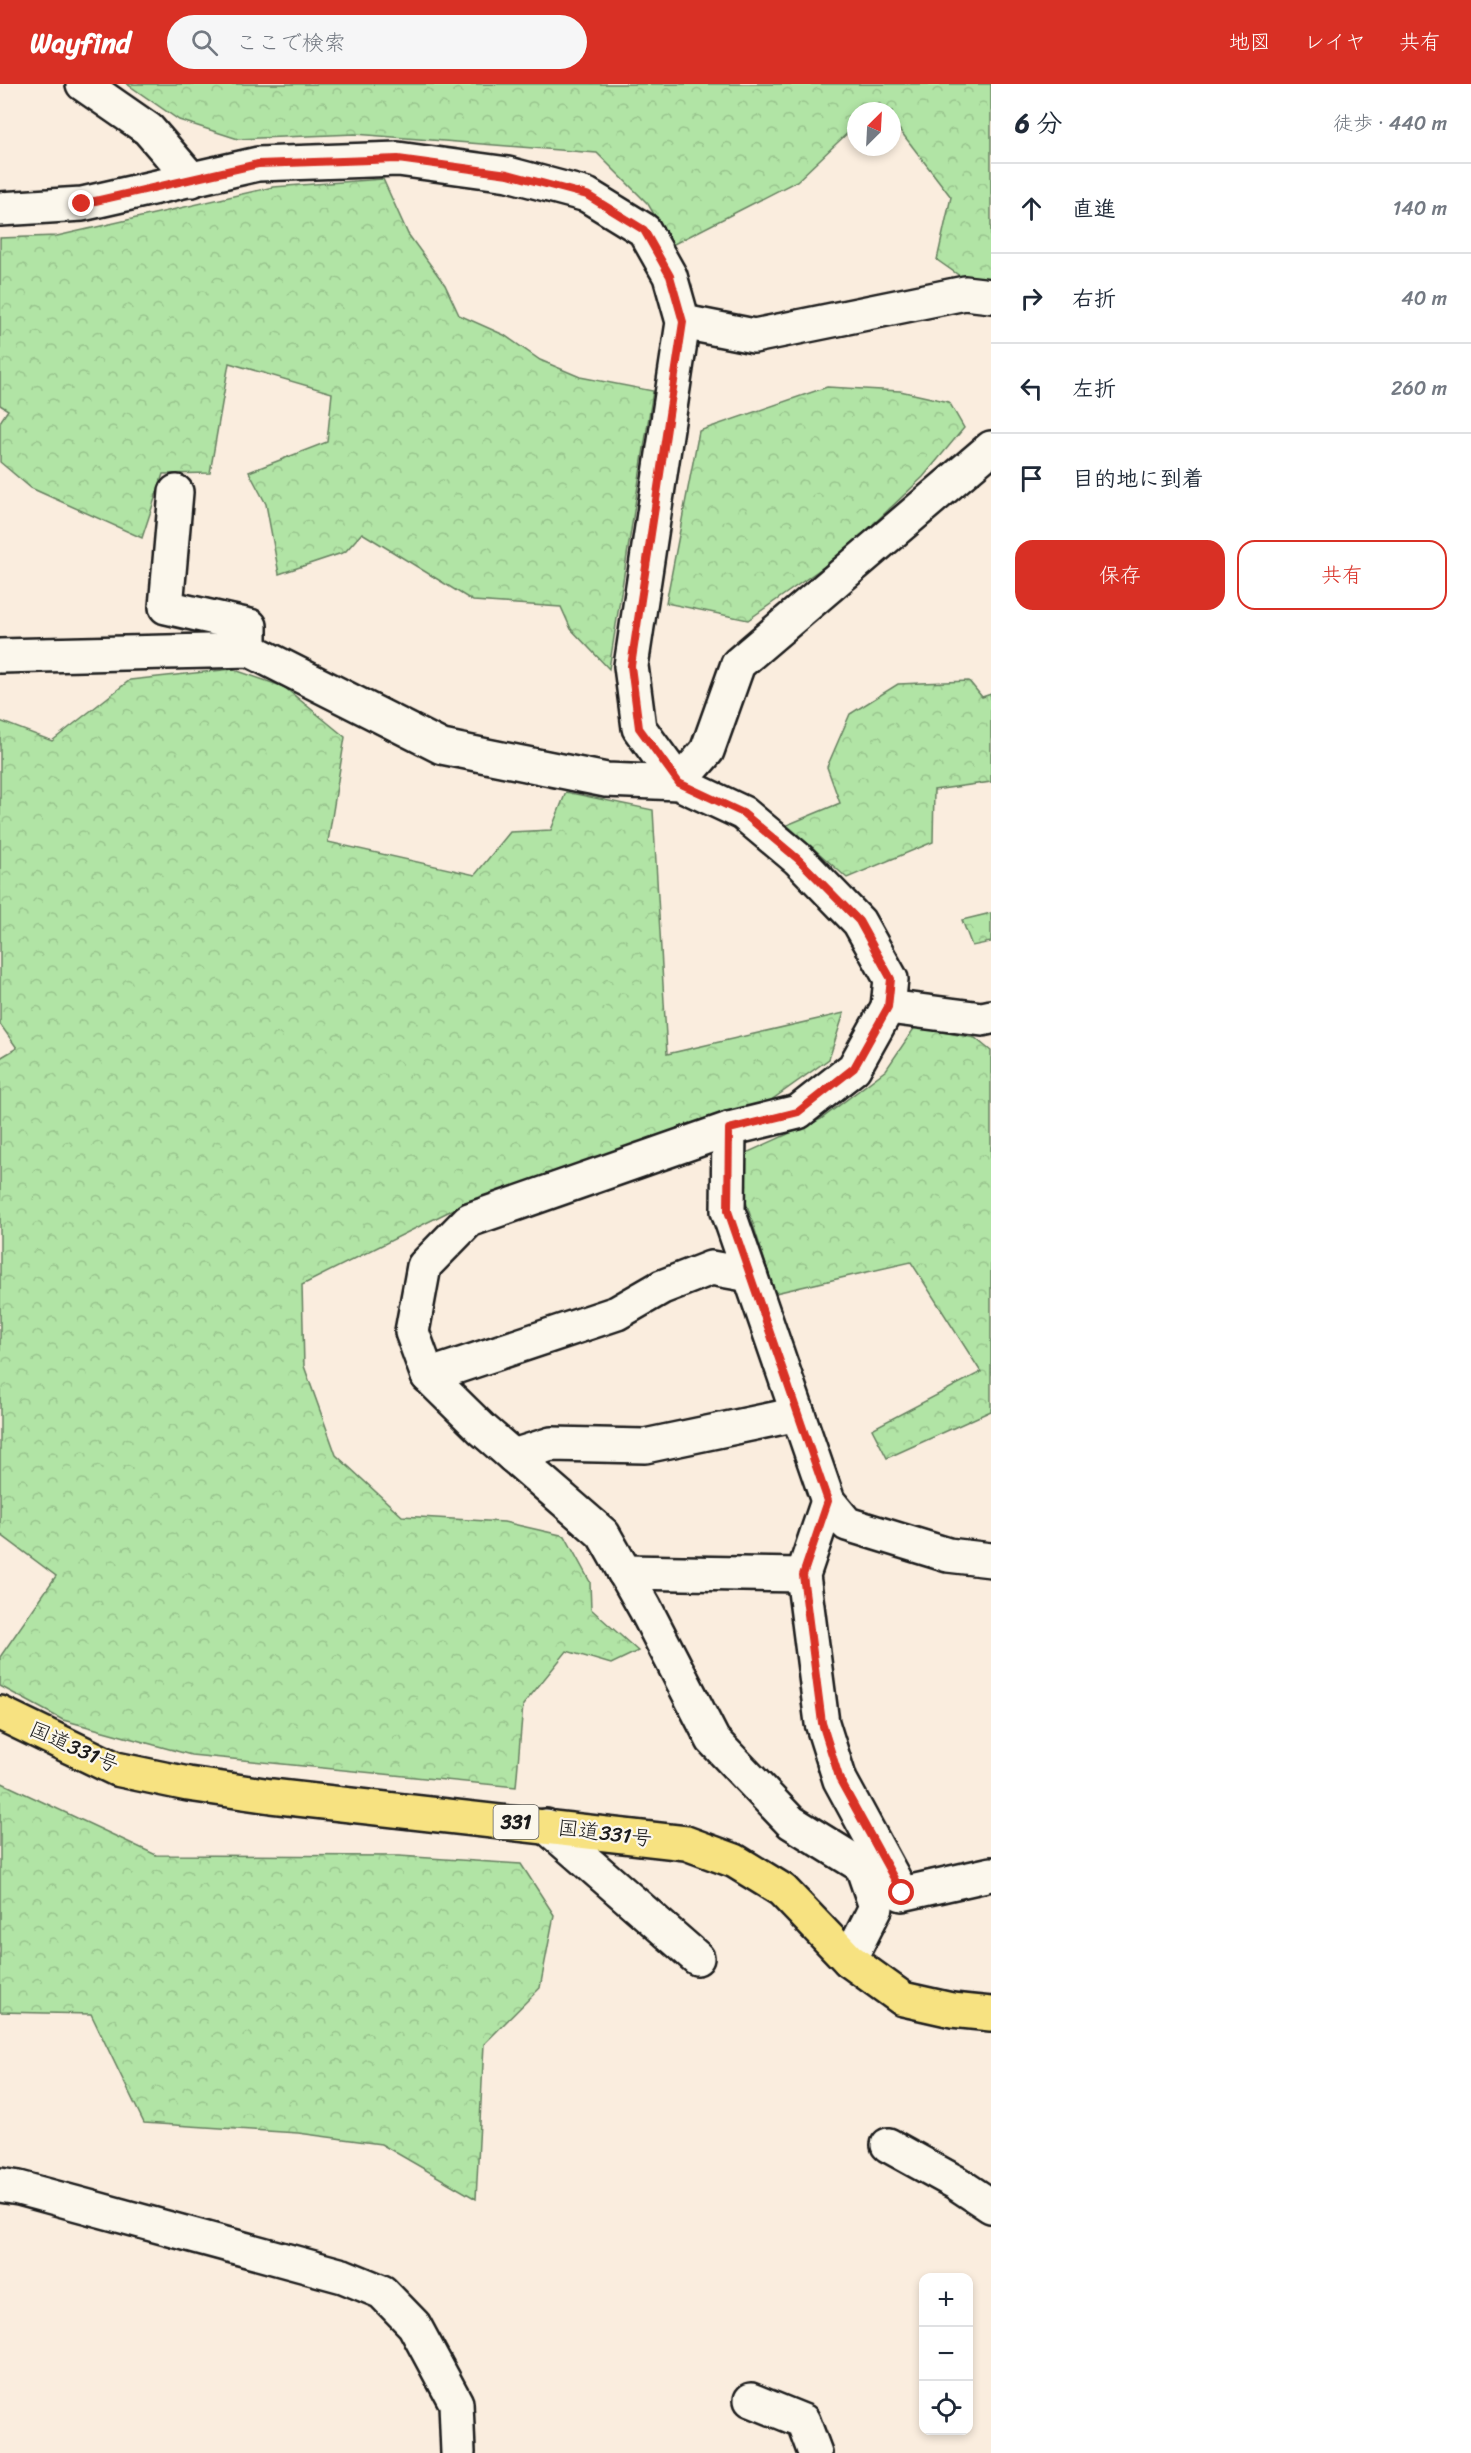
<!DOCTYPE html>
<html lang="ja">
<head>
<meta charset="utf-8">
<style>
  :root { --surface:#fff; --page:#f6f6f7; --text:#1f2937; --muted:#747a83; --line:#e0e1e3; --accent:#d93025 }
  body { margin:0; font-family:Sriracha,"Klee One",sans-serif; background:var(--page); color:var(--text) }
  .controls { position:absolute; right:18px; bottom:18px; display:grid; overflow:hidden; border-radius:12px; box-shadow:0 3px 9px #0003 }
  .controls button { width:54px; height:54px; display:grid; place-items:center; padding:0; border:0; border-bottom:2px solid var(--line); background:var(--surface); color:var(--text); font:30px sans-serif }
  .compass { position:absolute; left:847px; top:18px; width:54px; height:54px; border-radius:50%; background:var(--surface); box-shadow:0 3px 9px #0003; rotate:24deg }
  .stop { position:absolute; width:18px; height:18px; margin:-14px; border:4px solid #d93025; border-radius:50%; background:#fff }
  .stop.end { background:#d93025; border-color:#fff; box-shadow:0 2px 6px #0008 }
  .list { margin:0; padding:0; list-style:none }
  h2 { display:flex; justify-content:space-between; align-items:center; height:78px; margin:0; padding:0 24px; font-size:26px }
  h2 small { font-size:20px; font-weight:400; color:var(--muted) }
  .list li { display:grid; grid-template-columns:39px 1fr auto; gap:18px; align-items:center; box-sizing:border-box; height:90px; padding:0 24px; border-top:2px solid var(--line) }
  .list b { display:block; font-size:22px; white-space:nowrap }
  .list em { font-size:20px; font-style:normal; color:var(--muted) }
  .actions { display:flex; gap:12px; padding:18px 24px }
  .actions a { flex:1; padding:14px 0; border:2px solid var(--accent); border-radius:18px; text-align:center; font-size:21px; color:var(--accent) }
  .actions .main { background:var(--accent); color:#fff }
  .icon { flex:none; width:33px; height:33px; fill:none; stroke:currentColor; stroke-width:2; stroke-linecap:round; stroke-linejoin:round }
  .map { position:relative; flex:none; width:991px; height:2369px; overflow:hidden }
  header { display:flex; align-items:center; gap:36px; box-sizing:border-box; height:84px; padding:0 30px; background:var(--accent); color:#fff }
  header strong { font-size:28px }
  nav { display:flex; gap:33px; margin-inline-start:auto; font-size:21px }
  .search { width:420px; height:54px; background:var(--page); display:flex; align-items:center; gap:15px; box-sizing:border-box; padding:0 21px; border-radius:33px; color:var(--muted); font-size:22px }
  main { display:flex }
  aside { flex:1; background:var(--surface) }
  .map>svg:first-child { display:block }
  .forest { fill:url(#forest-crowns); stroke:#668060; stroke-width:1.5 }
  .lines { fill:none; stroke-linecap:round; stroke-linejoin:round }
  .minor-casing { stroke:#1c1c1c; stroke-width:38 }
  .highway-casing { stroke:#1c1c1c; stroke-width:38 }
  .minor { stroke:#fbf7ec; stroke-width:33 }
  .highway { stroke:#f7e281; stroke-width:33 }
  .route { stroke:#d93025; stroke-width:8 }
  .labels { text-anchor:middle; stroke-width:4.5; stroke-linejoin:round; paint-order:stroke }
  .shield { fill:#fbf7ec; stroke:#5f5e5a; stroke-width:1.5 }
  .shield-label { font-size:20px; font-weight:bold; fill:#1c1c1c }
  .street-label { font-size:21px; fill:#1c1c1c; stroke:#fbf7ec }
</style>
</head>
<body>
<header>
<strong>Wayfind</strong>
<div class="search"><svg class="icon" aria-label="search" viewBox="0 0 24 24"><circle cx="10" cy="10" r="6"/><path d="M15 15l6 6"/></svg>ここで検索</div>
<nav><a>地図</a><a>レイヤ</a><a>共有</a></nav>
</header>
<main>
<div class="map">
<svg width="991" height="2369" viewBox="0 0 991 2369">
  <defs>
    <pattern id="forest-crowns" width="20" height="18" patternUnits="userSpaceOnUse" patternTransform="scale(1.5)"><rect width="20" height="18" fill="#b1e4a5"/><path d="M2 6a3 3 0 1 1 6 0M12 15a3 3 0 1 1 6 0" fill="none" stroke="#98c38d"/></pattern>
  </defs>
  <rect width="100%" height="100%" fill="#faedde"/>
  <filter id="ink" filterUnits="userSpaceOnUse"><feTurbulence type="fractalNoise" baseFrequency=".0167" numOctaves="2"/><feDisplacementMap in="SourceGraphic" scale="12" xChannelSelector="R" yChannelSelector="G"/><feConvolveMatrix kernelMatrix="1 2 1 2 8 2 1 2 1" color-interpolation-filters="sRGB"/></filter>
  <g filter="url(#ink)">
    <!-- forest -->
    <g class="forest">
      <path d="M 127,0 L 991,0 L 991,197 L 960,192 L 937,176 L 951,113 L 892,36 L 892,27 L 885,27 L 879,19 L 871,27 L 856,27 L 856,41 L 797,97 L 672,161 L 648,120 L 597,69 L 355,50 L 238,55 L 179,36 Z"/>
      <path d="M 383,95 L 408,150 L 445,201 L 459,231 L 504,251 L 540,276 L 580,293 L 653,307 L 609,585 L 571,545 L 561,523 L 473,517 L 362,449 L 345,468 L 279,490 L 266,420 L 249,388 L 327,358 L 332,309 L 229,279 L 210,389 L 163,390 L 142,454 L 31,404 L 0,378 L 0,338 L 8,326 L 0,321 L 0,154 L 57,152 L 273,103 Z"/>
      <path d="M 827,303 L 900,307 L 949,318 L 964,344 L 923,393 L 842,470 L 748,536 L 666,519 L 699,347 Z"/>
      <path d="M 232,585 L 284,603 L 345,653 L 328,758 L 475,791 L 510,748 L 551,746 L 566,708 L 653,726 L 667,970 L 844,929 L 829,975 L 757,1026 L 464,1120 L 302,1201 L 304,1282 L 336,1371 L 402,1432 L 504,1438 L 565,1452 L 590,1498 L 591,1525 L 638,1567 L 611,1580 L 567,1567 L 523,1621 L 516,1703 L 191,1671 L 63,1636 L 0,1602 L 0,1573 L 56,1492 L 0,1450 L 0,974 L 17,964 L 0,940 L 0,637 L 52,657 L 130,596 Z"/>
      <path d="M 969,597 L 982,613 L 991,610 L 991,698 L 934,706 L 933,758 L 847,794 L 787,741 L 840,719 L 827,683 L 850,630 L 898,600 Z"/>
      <path d="M 991,829 L 991,858 L 972,862 L 962,836 Z"/>
      <path d="M 915,943 L 975,954 L 991,967 L 991,1327 L 887,1374 L 872,1345 L 981,1288 L 911,1178 L 775,1209 L 745,1115 L 744,1070 L 821,1035 L 886,986 Z"/>
      <path d="M 0,1698 L 156,1771 L 399,1772 L 521,1780 L 554,1831 L 540,1904 L 484,1960 L 476,2115 L 381,2060 L 298,2049 L 144,2039 L 91,1930 L 0,1928 Z"/>
    </g>
    <g class="lines">
      <!-- minor casing -->
      <g class="minor-casing">
        <g id="minor">
          <path d="M 83,0 L 148,45 L 192,96"/>
          <path d="M 0,125 L 82,120 L 258,80 L 398,75 L 508,90 L 587,111 L 644,146 L 670,192 L 683,238 L 631,582 L 639,644 L 679,699"/>
          <path d="M 683,238 L 754,252 L 965,209 L 991,212"/>
          <path d="M 176,408 L 166,523 L 250,542 L 250,566"/>
          <path d="M 0,572 L 250,566 L 442,663 L 606,696 L 679,699 L 743,729 L 798,775 L 859,838 L 891,895 L 888,923 L 854,984 L 798,1028 L 729,1045 L 469,1136 L 424,1182 L 412,1248 L 428,1292 L 482,1345 L 603,1450 L 645,1524 L 713,1656 L 791,1738 L 862,1782 L 876,1823 L 849,1876"/>
          <path d="M 679,699 L 707,667 L 738,580 L 991,364"/>
          <path d="M 888,923 L 982,935 L 991,933"/>
          <path d="M 729,1045 L 728,1127 L 828,1417 L 847,1440 L 948,1471 L 991,1476"/>
          <path d="M 428,1292 L 617,1229 L 662,1203 L 711,1184 L 750,1191"/>
          <path d="M 513,1372 L 551,1360 L 645,1362 L 798,1330"/>
          <path d="M 828,1417 L 803,1491 L 822,1639 L 840,1696 L 902,1810 L 991,1790"/>
          <path d="M 624,1488 L 803,1491"/>
          <path d="M 546,1742 L 697,1874"/>
          <path d="M 888,2061 L 955,2098 L 991,2122"/>
          <path d="M 0,2101 L 19,2104 L 343,2192 L 382,2208 L 414,2241 L 456,2319 L 458,2369"/>
          <path d="M 751,2316 L 803,2337 L 815,2369"/>
        </g>
      </g>
      <!-- highway casing -->
      <g class="highway-casing">
        <path id="highway" d="M 0,1629 L 116,1685 L 188,1700 L 271,1712 L 686,1759 L 735,1777 L 782,1806 L 849,1876 L 903,1915 L 952,1926 L 991,1930"/>
      </g>
      <!-- minor -->
      <use href="#minor" class="minor"/>
      <!-- highway -->
      <use href="#highway" class="highway"/>
    </g>
  </g>
  <g class="lines" filter="url(#ink)">
    <!-- route -->
    <path class="route" d="M 82,120 L 258,80 L 398,75 L 508,90 L 587,111 L 644,146 L 670,192 L 683,238 L 631,582 L 639,644 L 679,699 L 743,729 L 798,775 L 859,837 L 891,895 L 888,923 L 854,984 L 798,1028 L 729,1045 L 728,1127 L 828,1417 L 803,1491 L 822,1639 L 840,1696 L 902,1809"/>
  </g>
  <g class="labels">
    <!-- shield labels -->
    <rect class="shield" x="493.5" y="1721" width="45" height="34" rx="4.5"/>
    <g class="shield-label">
      <text x="516" y="1745">331</text>
    </g>
    <!-- street labels -->
    <g class="street-label">
      <text transform="translate(74 1663) rotate(24)" y="7">国道331号</text>
      <text transform="translate(605 1749) rotate(7)" y="7">国道331号</text>
    </g>
  </g>
</svg>
<div class="controls">
<button>+</button>
<button>−</button>
<button><svg class="icon" aria-label="locate" viewBox="0 0 24 24"><circle cx="12" cy="12" r="6"/><path d="M12 2v4M12 18v4M2 12h4M18 12h4"/></svg></button>
</div>
<svg class="compass" viewBox="-18 -18 36 36"><path d="M0-13l5 13h-10z" fill="#e53935"/><path d="M0 13l5-13h-10z" fill="#747a83"/></svg>
<div class="stop" style="left:902px;top:1809px"></div>
<div class="stop end" style="left:82px;top:120px"></div>
</div>
<aside>
<h2>6 分<small>徒歩 · 440 m</small></h2>
<ul class="list">
<li><svg class="icon" aria-label="ahead" viewBox="0 0 24 24"><path d="M12 20V5M6 11l6-6 6 6"/></svg><div><b>直進</b></div><em>140 m</em></li>
<li><svg class="icon" aria-label="right" viewBox="0 0 24 24"><path d="M7 20v-9h11M14 6l5 5-5 5"/></svg><div><b>右折</b></div><em>40 m</em></li>
<li><svg class="icon" aria-label="left" viewBox="0 0 24 24"><path d="M17 20v-9H6M10 6l-5 5 5 5"/></svg><div><b>左折</b></div><em>260 m</em></li>
<li><svg class="icon" aria-label="arrive" viewBox="0 0 24 24"><path d="M6 21V4h12l-3 4 3 4H6"/></svg><div><b>目的地に到着</b></div></li>
</ul>
<div class="actions"><a class="main">保存</a><a>共有</a></div>
</aside>
</main>
</body>
</html>
